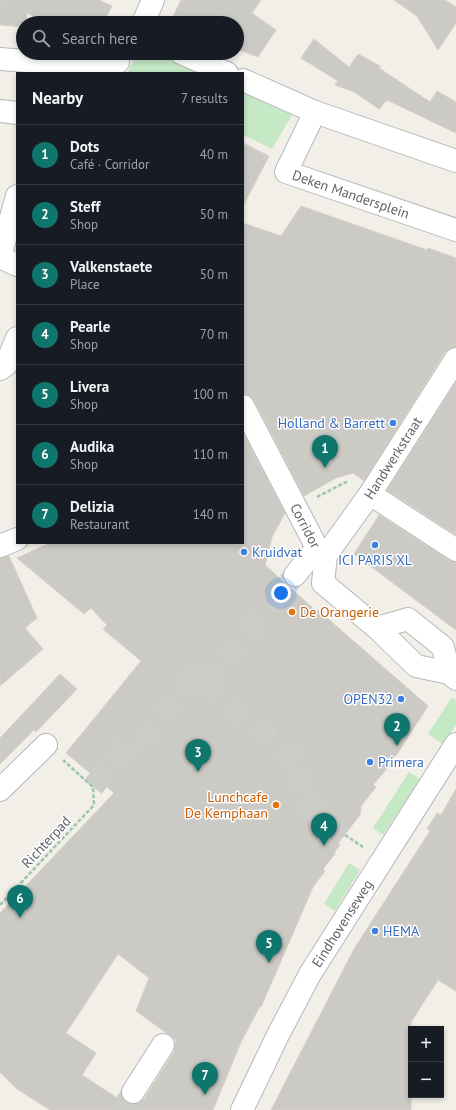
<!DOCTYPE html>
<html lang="en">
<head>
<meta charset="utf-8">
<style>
  :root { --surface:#171b24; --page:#242831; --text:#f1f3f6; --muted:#9ea1a6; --line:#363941; --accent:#0f766e }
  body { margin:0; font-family:"PT Sans",sans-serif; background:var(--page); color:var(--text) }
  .controls { position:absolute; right:12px; bottom:12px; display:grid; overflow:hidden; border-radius:0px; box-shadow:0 2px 6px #0003 }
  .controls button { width:36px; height:36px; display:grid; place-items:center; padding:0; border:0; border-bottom:1px solid var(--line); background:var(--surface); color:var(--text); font:20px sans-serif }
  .you { position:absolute; left:281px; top:593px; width:14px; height:14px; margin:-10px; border:3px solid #fff; border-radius:50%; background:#1a73e8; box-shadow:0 0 0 6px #1a73e833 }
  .badge { display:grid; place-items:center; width:26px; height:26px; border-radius:50%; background:var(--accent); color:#fff; font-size:13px; font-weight:700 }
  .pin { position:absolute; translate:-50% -33px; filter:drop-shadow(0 1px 2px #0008) }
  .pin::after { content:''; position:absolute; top:21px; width:14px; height:12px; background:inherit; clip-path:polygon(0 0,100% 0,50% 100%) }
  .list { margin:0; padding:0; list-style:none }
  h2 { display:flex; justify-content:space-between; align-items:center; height:52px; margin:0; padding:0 16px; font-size:17px }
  h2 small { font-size:13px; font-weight:400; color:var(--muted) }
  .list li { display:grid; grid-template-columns:26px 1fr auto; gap:12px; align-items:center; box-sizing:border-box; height:60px; padding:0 16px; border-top:1px solid var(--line) }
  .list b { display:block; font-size:15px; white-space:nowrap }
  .list p { margin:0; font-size:13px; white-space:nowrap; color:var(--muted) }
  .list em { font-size:13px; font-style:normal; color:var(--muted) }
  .icon { flex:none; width:22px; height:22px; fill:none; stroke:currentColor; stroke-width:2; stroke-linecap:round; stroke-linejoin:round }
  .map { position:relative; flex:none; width:456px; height:1110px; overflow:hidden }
  .search { position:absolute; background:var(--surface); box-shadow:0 2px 6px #0003; left:16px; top:16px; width:228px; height:44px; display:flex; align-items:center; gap:10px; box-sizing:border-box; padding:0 14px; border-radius:22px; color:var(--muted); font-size:15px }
  .panel { position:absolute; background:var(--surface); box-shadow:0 2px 6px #0003; left:16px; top:72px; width:228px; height:472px; border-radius:0px }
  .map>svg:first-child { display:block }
  .green { fill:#c5e8c5 }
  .building { fill:#cccac5; stroke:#d6d1c6; fill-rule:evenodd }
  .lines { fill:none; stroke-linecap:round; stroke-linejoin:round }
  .minor-tunnel { stroke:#ccccc8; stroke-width:22; stroke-dasharray:22 11; stroke-linecap:butt }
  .minor-casing { stroke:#b5b8bc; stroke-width:24 }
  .path { stroke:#9cc7a9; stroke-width:2.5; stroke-dasharray:4 2; stroke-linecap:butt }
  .minor { stroke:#fff; stroke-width:22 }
  .shop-dot { fill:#3f7fe0; stroke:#fff; stroke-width:1.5 }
  .food-dot { fill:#e8710a; stroke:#fff; stroke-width:1.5 }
  .labels { text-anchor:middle; stroke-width:3; stroke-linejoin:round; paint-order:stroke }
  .street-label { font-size:14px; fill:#5f6368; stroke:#fff }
  .shop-label { font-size:14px; fill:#366cbe; stroke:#fff; text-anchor:start }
  .food-label { font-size:14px; fill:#c56008; stroke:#fff; text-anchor:start }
</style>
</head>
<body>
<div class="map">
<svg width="456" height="1110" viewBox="0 0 456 1110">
  <rect width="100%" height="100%" fill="#f1efe8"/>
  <!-- green -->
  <g class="green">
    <path d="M 138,53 L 155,53 L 200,73 L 127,73 Z"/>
    <path d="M 243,93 L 292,115 L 272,149 L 243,135 Z"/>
    <path d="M 452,697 L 456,700 L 456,725 L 443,744 L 428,734 Z"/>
    <path d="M 409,772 L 420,779 L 383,835 L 373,828 Z"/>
    <path d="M 349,863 L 360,870 L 335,911 L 324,904 Z"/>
  </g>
  <!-- building -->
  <g class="building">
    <path d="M 0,0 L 99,0 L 112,6 L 103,23 L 48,23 L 27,13 L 26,23 L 23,23 L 23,27 L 0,25 Z"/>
    <path d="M 181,0 L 261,0 L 252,13 L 276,30 L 258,57 L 237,49 L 237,23 L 170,23 Z"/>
    <path d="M 394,0 L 445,0 L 456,7 L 456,23 L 438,50 L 417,16 Z"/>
    <path d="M 314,39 L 349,67 L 358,54 L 380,66 L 379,68 L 430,102 L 437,91 L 456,102 L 456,133 L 387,100 L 379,109 L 354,92 L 335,85 L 338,81 L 301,58 Z"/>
    <path d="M 243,143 L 269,156 L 243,206 Z"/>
    <path d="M 301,206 L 427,250 L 428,248 L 456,258 L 456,347 L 450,348 L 445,352 L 364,481 L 353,473 L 336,478 L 304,496 L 254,400 L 249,395 L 243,394 L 243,223 L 281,236 Z"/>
    <path d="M 456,382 L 456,535 L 387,490 Z"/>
    <path d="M 243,433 L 285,513 L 272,537 L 265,565 L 316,611 L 318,610 L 428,706 L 397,754 L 389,762 L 391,764 L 373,785 L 376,787 L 361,806 L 360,815 L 338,843 L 340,845 L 335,851 L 335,854 L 323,869 L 325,871 L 313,887 L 261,1007 L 260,1006 L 241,1042 L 213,1110 L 50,1110 L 17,1089 L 0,1072 L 0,913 L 114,793 L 66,753 L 141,661 L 103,629 L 107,625 L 91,608 L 84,614 L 17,558 L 50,543 L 243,543 ZM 118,954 L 149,978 L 136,1011 L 176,1040 L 174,1052 L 144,1099 L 131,1107 L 82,1075 L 96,1053 L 66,1033 Z"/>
    <path d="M 379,515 L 449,560 L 456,562 L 456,630 L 354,554 Z"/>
    <path d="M 9,556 L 37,618 L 25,628 L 43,649 L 0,686 L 0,558 Z"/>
    <path d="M 60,674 L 77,689 L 36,732 L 34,730 L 0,764 L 0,738 Z"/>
    <path d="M 456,789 L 456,991 L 438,980 L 411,1022 L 411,1110 L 271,1110 L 354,949 L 430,831 L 427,829 L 437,813 L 441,815 Z"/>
  </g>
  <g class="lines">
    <!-- minor-tunnel -->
    <g class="minor-tunnel">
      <path d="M 205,685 L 295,575"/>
      <path d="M 93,787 L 129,741 L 146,736 L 195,676 L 302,764 L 298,796 L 345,835"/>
      <path d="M 122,1110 L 133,1092"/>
    </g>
    <!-- minor casing -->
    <g class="minor-casing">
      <g id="minor">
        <path d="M 143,23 L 153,0"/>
        <path d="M 181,53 L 227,73"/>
        <path d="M 0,59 L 92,66 L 118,62"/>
        <path id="s1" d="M 243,80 L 315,112 L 286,172 L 456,230"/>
        <path d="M 0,111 L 17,113"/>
        <path d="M 315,112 L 456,161"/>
        <path d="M 17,196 L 0,257 L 17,265"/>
        <path d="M 0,369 L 6,365 L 17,338"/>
        <path id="s2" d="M 243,406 L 317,548 L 326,555 L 323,583 L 377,628 L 408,619 L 443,647 L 449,673"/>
        <path d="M 370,494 L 456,550"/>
        <path d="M 0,546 L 17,539"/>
        <path id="s3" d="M 326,555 L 370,494 L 456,359"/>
        <path d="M 295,575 L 317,548"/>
        <path d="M 377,628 L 416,666 L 449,673 L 456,679"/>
        <path d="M 0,790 L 46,745"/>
        <path d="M 133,1092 L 163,1045"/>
        <path id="s4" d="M 242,1110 L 278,1035 L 310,974 L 456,744"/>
      </g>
    </g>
    <!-- path -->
    <g class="path">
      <path d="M 317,497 L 346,482 L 348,483"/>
      <path d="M 345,835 L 363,847"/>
      <path d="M 0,905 L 94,805 L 93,787 L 63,760"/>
    </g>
    <!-- minor -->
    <use href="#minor" class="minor"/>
  </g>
  <!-- markers -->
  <g class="shop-dot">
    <circle cx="393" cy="423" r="4"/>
    <circle cx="375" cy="545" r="4"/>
    <circle cx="244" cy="552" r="4"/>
    <circle cx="401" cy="699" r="4"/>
    <circle cx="370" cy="762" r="4"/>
    <circle cx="375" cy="931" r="4"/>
  </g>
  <g class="food-dot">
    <circle cx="292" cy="612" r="4"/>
    <circle cx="276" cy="805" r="4"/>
  </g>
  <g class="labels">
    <!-- street labels -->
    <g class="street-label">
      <text dy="5" stroke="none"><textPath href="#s1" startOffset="214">Deken Mandersplein</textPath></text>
      <text dy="5" stroke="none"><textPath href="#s3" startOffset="118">Handwerkstraat</textPath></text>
      <text dy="5" stroke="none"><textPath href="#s2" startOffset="135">Corridor</textPath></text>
      <text transform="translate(46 842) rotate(-47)" y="5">Richterpad</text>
      <text dy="5" stroke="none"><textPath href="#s4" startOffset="212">Eindhovenseweg</textPath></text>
    </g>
    <!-- shop labels -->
    <g class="shop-label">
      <text x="385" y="428" text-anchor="end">Holland &amp; Barrett</text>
      <text x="252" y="557">Kruidvat</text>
      <text x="375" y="565" text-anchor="middle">ICI PARIS XL</text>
      <text x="393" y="704" text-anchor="end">OPEN32</text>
      <text x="378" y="767">Primera</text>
      <text x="383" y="936">HEMA</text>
    </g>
    <!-- food labels -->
    <g class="food-label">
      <text x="300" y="617">De Orangerie</text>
      <text x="268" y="802" text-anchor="end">Lunchcafe<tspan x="268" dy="16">De Kemphaan</tspan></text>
    </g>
  </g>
</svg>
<div class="controls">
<button>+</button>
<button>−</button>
</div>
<div class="you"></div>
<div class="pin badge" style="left:325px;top:468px">1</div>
<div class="pin badge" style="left:397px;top:746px">2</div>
<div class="pin badge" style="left:198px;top:772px">3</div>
<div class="pin badge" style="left:324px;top:846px">4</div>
<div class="pin badge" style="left:269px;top:963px">5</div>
<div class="pin badge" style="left:20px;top:918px">6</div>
<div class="pin badge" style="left:205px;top:1095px">7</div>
<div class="search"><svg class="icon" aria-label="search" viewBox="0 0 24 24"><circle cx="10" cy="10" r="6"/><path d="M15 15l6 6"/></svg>Search here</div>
<section class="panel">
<h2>Nearby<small>7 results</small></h2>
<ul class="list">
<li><span class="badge">1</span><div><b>Dots</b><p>Café · Corridor</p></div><em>40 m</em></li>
<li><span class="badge">2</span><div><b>Steff</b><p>Shop</p></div><em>50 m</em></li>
<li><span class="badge">3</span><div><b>Valkenstaete</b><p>Place</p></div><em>50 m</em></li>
<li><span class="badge">4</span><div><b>Pearle</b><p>Shop</p></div><em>70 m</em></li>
<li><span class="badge">5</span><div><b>Livera</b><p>Shop</p></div><em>100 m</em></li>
<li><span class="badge">6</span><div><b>Audika</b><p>Shop</p></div><em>110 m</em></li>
<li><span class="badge">7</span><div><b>Delizia</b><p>Restaurant</p></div><em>140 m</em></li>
</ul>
</section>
</div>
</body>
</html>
